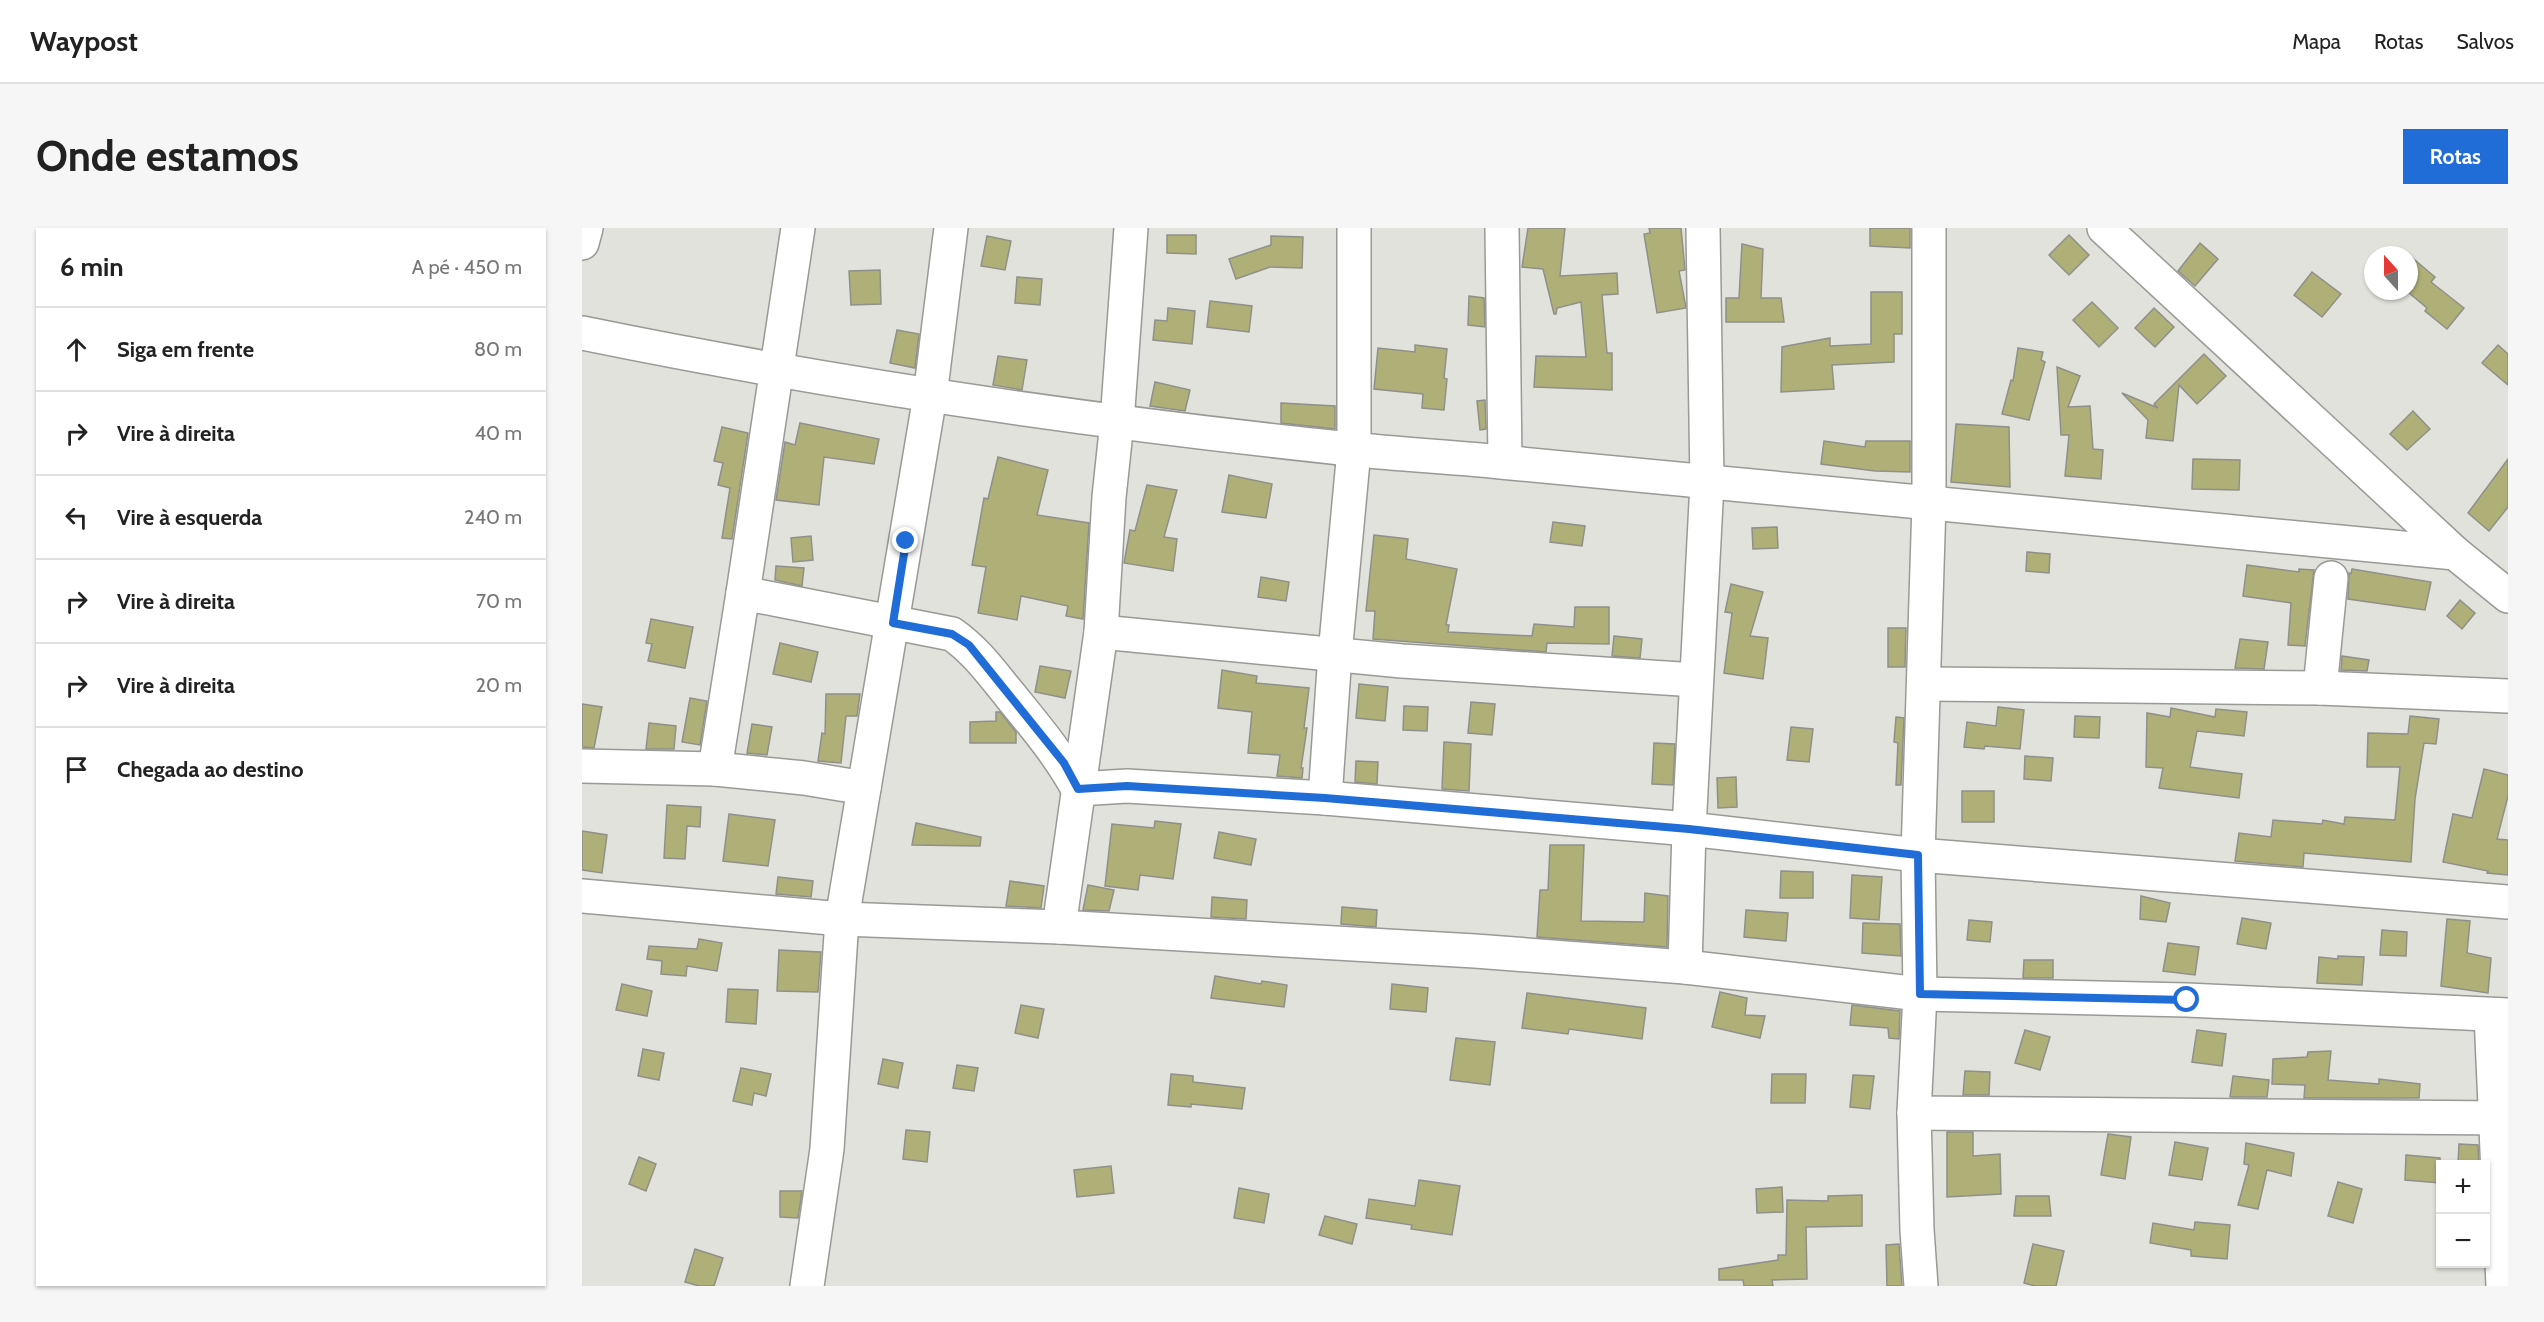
<!DOCTYPE html>
<html lang="pt">
<head>
<meta charset="utf-8">
<style>
  :root { --surface:#fff; --page:#f6f6f6; --text:#222; --muted:#767676; --line:#e0e0e0; --accent:#206dd8 }
  body { margin:0; font-family:Cabin,sans-serif; background:var(--page); color:var(--text) }
  .controls { position:absolute; right:18px; bottom:18px; display:grid; overflow:hidden; border-radius:0px; box-shadow:0 2px 4px #0004 }
  .controls button { width:54px; height:54px; display:grid; place-items:center; padding:0; border:0; border-bottom:2px solid var(--line); background:var(--surface); color:var(--text); font:30px sans-serif }
  .compass { position:absolute; left:1782px; top:18px; width:54px; height:54px; border-radius:50%; background:var(--surface); box-shadow:0 2px 4px #0004; rotate:339deg }
  .stop { position:absolute; width:18px; height:18px; margin:-14px; border:4px solid #206dd8; border-radius:50%; background:#fff }
  .stop.end { background:#206dd8; border-color:#fff; box-shadow:0 2px 6px #0008 }
  .list { margin:0; padding:0; list-style:none }
  h2 { display:flex; justify-content:space-between; align-items:center; height:78px; margin:0; padding:0 24px; font-size:26px }
  h2 small { font-size:20px; font-weight:400; color:var(--muted) }
  .list li { display:grid; grid-template-columns:39px 1fr auto; gap:18px; align-items:center; box-sizing:border-box; height:84px; padding:0 24px; border-top:2px solid var(--line) }
  .list b { display:block; font-size:22px; white-space:nowrap }
  .list em { font-size:20px; font-style:normal; color:var(--muted) }
  .icon { flex:none; width:33px; height:33px; fill:none; stroke:currentColor; stroke-width:2; stroke-linecap:round; stroke-linejoin:round }
  .map { position:relative; flex:none; width:1926px; height:1058px; overflow:hidden; border-radius:0px }
  header { display:flex; align-items:center; gap:36px; box-sizing:border-box; height:84px; padding:0 30px; background:var(--surface); border-bottom:2px solid var(--line) }
  header strong { font-size:28px }
  nav { display:flex; gap:33px; margin-inline-start:auto; font-size:21px }
  .intro { display:flex; align-items:center; justify-content:space-between; box-sizing:border-box; height:144px; padding:0 36px }
  h1 { margin:0; font-size:42px }
  .button { padding:15px 27px; border-radius:0px; background:var(--accent); color:#fff; font-size:21px; font-weight:700 }
  main { display:flex; gap:36px; padding:0 36px }
  aside { flex:1; background:var(--surface); border-radius:0px; box-shadow:0 2px 4px #0004 }
  .map>svg:first-child { display:block }
  .building { fill:#afaf78; stroke:#90908b; stroke-width:1.5 }
  .lines { fill:none; stroke-linecap:round; stroke-linejoin:round }
  .minor-casing { stroke:#999995; stroke-width:36 }
  .minor { stroke:#fff; stroke-width:33 }
  .route { stroke:#206dd8; stroke-width:8 }
</style>
</head>
<body>
<header>
<strong>Waypost</strong>
<nav><a>Mapa</a><a>Rotas</a><a>Salvos</a></nav>
</header>
<div class="intro"><h1>Onde estamos</h1><a class="button">Rotas</a></div>
<main>
<aside>
<h2>6 min<small>A pé · 450 m</small></h2>
<ul class="list">
<li><svg class="icon" aria-label="ahead" viewBox="0 0 24 24"><path d="M12 20V5M6 11l6-6 6 6"/></svg><div><b>Siga em frente</b></div><em>80 m</em></li>
<li><svg class="icon" aria-label="right" viewBox="0 0 24 24"><path d="M7 20v-9h11M14 6l5 5-5 5"/></svg><div><b>Vire à direita</b></div><em>40 m</em></li>
<li><svg class="icon" aria-label="left" viewBox="0 0 24 24"><path d="M17 20v-9H6M10 6l-5 5 5 5"/></svg><div><b>Vire à esquerda</b></div><em>240 m</em></li>
<li><svg class="icon" aria-label="right" viewBox="0 0 24 24"><path d="M7 20v-9h11M14 6l5 5-5 5"/></svg><div><b>Vire à direita</b></div><em>70 m</em></li>
<li><svg class="icon" aria-label="right" viewBox="0 0 24 24"><path d="M7 20v-9h11M14 6l5 5-5 5"/></svg><div><b>Vire à direita</b></div><em>20 m</em></li>
<li><svg class="icon" aria-label="arrive" viewBox="0 0 24 24"><path d="M6 21V4h12l-3 4 3 4H6"/></svg><div><b>Chegada ao destino</b></div></li>
</ul>
</aside>
<div class="map">
<svg width="1926" height="1058" viewBox="0 0 1926 1058">
  <rect width="100%" height="100%" fill="#e2e2dd"/>
  <!-- building -->
  <g class="building">
    <path d="M 946,0 L 983,0 L 978,48 L 1035,45 L 1036,66 L 1020,67 L 1025,125 L 1030,125 L 1030,162 L 952,159 L 954,128 L 1004,129 L 999,74 L 975,80 L 974,86 L 972,86 L 961,41 L 940,39 Z"/>
    <path d="M 1067,0 L 1099,0 L 1103,42 L 1097,43 L 1104,80 L 1075,85 L 1062,6 L 1068,5 Z"/>
    <path d="M 1288,0 L 1328,0 L 1328,20 L 1288,18 Z"/>
    <path d="M 585,7 L 614,7 L 614,26 L 585,25 Z"/>
    <path d="M 1487,7 L 1507,27 L 1487,47 L 1467,27 Z"/>
    <path d="M 405,8 L 429,13 L 423,42 L 399,38 Z"/>
    <path d="M 689,8 L 721,9 L 720,40 L 688,39 L 654,51 L 647,31 L 689,17 Z"/>
    <path d="M 1618,15 L 1636,31 L 1613,58 L 1596,43 Z"/>
    <path d="M 1160,16 L 1181,21 L 1179,70 L 1199,70 L 1202,94 L 1144,94 L 1144,70 L 1157,70 Z"/>
    <path d="M 1827,27 L 1853,49 L 1849,54 L 1882,80 L 1865,101 L 1843,83 L 1845,80 L 1827,65 Z"/>
    <path d="M 298,42 L 299,76 L 269,77 L 267,43 Z"/>
    <path d="M 1730,44 L 1759,66 L 1740,89 L 1712,67 Z"/>
    <path d="M 435,49 L 460,51 L 458,77 L 433,75 Z"/>
    <path d="M 1289,64 L 1320,64 L 1320,106 L 1312,106 L 1312,134 L 1250,137 L 1252,161 L 1199,164 L 1200,119 L 1248,110 L 1248,118 L 1289,116 Z"/>
    <path d="M 887,68 L 902,70 L 903,99 L 886,97 Z"/>
    <path d="M 628,73 L 670,78 L 667,104 L 625,99 Z"/>
    <path d="M 1510,74 L 1536,100 L 1517,119 L 1491,92 Z"/>
    <path d="M 586,80 L 613,83 L 610,116 L 571,112 L 573,92 L 585,93 Z"/>
    <path d="M 1572,80 L 1592,99 L 1573,119 L 1553,100 Z"/>
    <path d="M 315,102 L 337,106 L 333,140 L 308,135 Z"/>
    <path d="M 833,117 L 865,121 L 862,150 L 865,151 L 862,182 L 840,180 L 841,166 L 792,161 L 796,120 L 833,124 Z"/>
    <path d="M 1916,117 L 1926,126 L 1926,157 L 1900,135 Z"/>
    <path d="M 1436,120 L 1461,124 L 1459,132 L 1463,134 L 1447,192 L 1420,186 L 1429,152 L 1431,153 Z"/>
    <path d="M 1622,126 L 1644,148 L 1615,176 L 1597,157 L 1591,213 L 1564,210 L 1566,192 L 1540,165 L 1576,180 L 1572,176 Z"/>
    <path d="M 416,128 L 445,132 L 440,162 L 411,157 Z"/>
    <path d="M 1475,139 L 1498,148 L 1486,179 L 1508,178 L 1511,221 L 1521,222 L 1519,251 L 1483,248 L 1487,207 L 1479,207 Z"/>
    <path d="M 573,154 L 608,162 L 603,183 L 568,178 Z"/>
    <path d="M 903,172 L 904,201 L 898,202 L 895,173 Z"/>
    <path d="M 699,175 L 753,178 L 753,201 L 699,195 Z"/>
    <path d="M 1831,183 L 1848,201 L 1825,222 L 1808,206 Z"/>
    <path d="M 218,195 L 297,211 L 292,236 L 242,229 L 237,277 L 194,272 L 203,214 L 213,217 Z"/>
    <path d="M 1374,196 L 1427,199 L 1428,259 L 1369,254 Z"/>
    <path d="M 140,199 L 166,205 L 150,311 L 140,310 L 148,260 L 136,257 L 141,235 L 132,233 Z"/>
    <path d="M 1242,213 L 1283,219 L 1284,213 L 1328,213 L 1328,244 L 1293,243 L 1239,236 Z"/>
    <path d="M 416,229 L 466,242 L 455,287 L 507,295 L 501,391 L 484,388 L 486,378 L 439,368 L 435,392 L 396,385 L 404,339 L 390,337 L 402,270 L 406,271 Z"/>
    <path d="M 1611,231 L 1658,232 L 1657,262 L 1610,261 Z"/>
    <path d="M 1926,231 L 1926,279 L 1907,303 L 1886,285 Z"/>
    <path d="M 647,247 L 690,256 L 684,290 L 640,284 Z"/>
    <path d="M 565,257 L 595,262 L 582,309 L 595,311 L 591,343 L 542,335 L 548,302 L 553,303 Z"/>
    <path d="M 971,294 L 1003,298 L 1000,318 L 968,314 Z"/>
    <path d="M 1195,299 L 1196,320 L 1171,321 L 1170,300 Z"/>
    <path d="M 792,307 L 826,311 L 824,331 L 875,341 L 864,397 L 867,397 L 866,404 L 950,408 L 952,396 L 992,399 L 993,379 L 1027,379 L 1027,416 L 965,415 L 964,424 L 791,411 L 793,383 L 784,383 Z"/>
    <path d="M 229,308 L 231,332 L 211,334 L 209,310 Z"/>
    <path d="M 1445,324 L 1468,326 L 1467,345 L 1444,343 Z"/>
    <path d="M 1665,337 L 1717,344 L 1717,341 L 1732,342 L 1723,418 L 1706,417 L 1709,375 L 1661,368 Z"/>
    <path d="M 194,338 L 222,340 L 220,358 L 193,352 Z"/>
    <path d="M 1770,341 L 1849,354 L 1843,382 L 1766,371 L 1767,345 L 1769,346 Z"/>
    <path d="M 679,349 L 707,354 L 704,373 L 676,369 Z"/>
    <path d="M 1149,356 L 1181,364 L 1168,408 L 1186,410 L 1181,451 L 1142,445 L 1150,385 L 1143,384 Z"/>
    <path d="M 1878,372 L 1893,385 L 1880,401 L 1865,388 Z"/>
    <path d="M 69,391 L 111,399 L 103,440 L 66,433 L 70,416 L 64,415 Z"/>
    <path d="M 1306,400 L 1324,400 L 1323,439 L 1306,439 Z"/>
    <path d="M 1032,408 L 1060,411 L 1058,430 L 1030,428 Z"/>
    <path d="M 1658,411 L 1686,414 L 1682,441 L 1653,440 Z"/>
    <path d="M 198,415 L 236,424 L 229,454 L 191,446 Z"/>
    <path d="M 1760,428 L 1787,432 L 1785,443 L 1759,442 Z"/>
    <path d="M 458,438 L 489,443 L 483,470 L 453,464 Z"/>
    <path d="M 640,442 L 675,448 L 674,455 L 727,460 L 722,500 L 725,500 L 719,540 L 721,540 L 720,550 L 695,548 L 698,527 L 666,525 L 670,484 L 636,480 Z"/>
    <path d="M 777,456 L 806,459 L 803,493 L 774,490 Z"/>
    <path d="M 244,466 L 278,466 L 275,488 L 264,488 L 259,535 L 236,533 L 240,505 L 243,506 Z"/>
    <path d="M 108,470 L 125,473 L 118,517 L 100,514 Z"/>
    <path d="M 889,474 L 913,476 L 910,507 L 886,505 Z"/>
    <path d="M 0,476 L 20,479 L 12,520 L 0,519 Z"/>
    <path d="M 822,478 L 846,479 L 845,503 L 821,502 Z"/>
    <path d="M 1416,479 L 1442,482 L 1438,521 L 1403,518 L 1402,521 L 1382,519 L 1385,494 L 1414,498 Z"/>
    <path d="M 1589,480 L 1633,489 L 1634,481 L 1665,484 L 1662,508 L 1615,503 L 1608,539 L 1660,546 L 1657,570 L 1577,560 L 1581,540 L 1564,539 L 1565,485 L 1588,489 Z"/>
    <path d="M 414,484 L 418,484 L 434,504 L 434,515 L 388,515 L 388,494 L 414,493 Z"/>
    <path d="M 1493,488 L 1518,489 L 1517,510 L 1492,509 Z"/>
    <path d="M 1828,488 L 1857,491 L 1854,516 L 1842,515 L 1833,571 L 1829,634 L 1722,625 L 1721,639 L 1653,633 L 1657,605 L 1689,609 L 1691,592 L 1740,596 L 1741,592 L 1762,596 L 1763,589 L 1813,592 L 1818,539 L 1785,539 L 1786,505 L 1826,506 Z"/>
    <path d="M 1314,489 L 1322,490 L 1319,557 L 1314,557 L 1316,515 L 1312,514 Z"/>
    <path d="M 67,495 L 94,498 L 92,521 L 64,521 Z"/>
    <path d="M 170,496 L 190,499 L 185,527 L 165,525 Z"/>
    <path d="M 1209,499 L 1231,501 L 1227,534 L 1205,532 Z"/>
    <path d="M 862,514 L 889,516 L 887,563 L 860,561 Z"/>
    <path d="M 1072,515 L 1093,516 L 1091,557 L 1070,556 Z"/>
    <path d="M 1443,528 L 1471,530 L 1469,553 L 1442,551 Z"/>
    <path d="M 774,533 L 796,534 L 795,556 L 773,554 Z"/>
    <path d="M 1902,541 L 1926,547 L 1926,568 L 1915,611 L 1926,612 L 1926,647 L 1905,645 L 1906,643 L 1861,634 L 1871,586 L 1890,590 Z"/>
    <path d="M 1154,549 L 1155,579 L 1136,580 L 1135,550 Z"/>
    <rect x="1380" y="563" width="32" height="31"/>
    <path d="M 85,577 L 119,579 L 118,599 L 105,598 L 103,631 L 82,630 Z"/>
    <path d="M 147,586 L 193,592 L 186,638 L 141,633 Z"/>
    <path d="M 573,593 L 599,596 L 591,651 L 558,647 L 556,662 L 523,658 L 530,596 L 572,600 Z"/>
    <path d="M 334,595 L 399,609 L 398,618 L 330,617 Z"/>
    <path d="M 0,603 L 25,607 L 20,645 L 0,642 Z"/>
    <path d="M 637,604 L 674,611 L 669,637 L 632,630 Z"/>
    <path d="M 968,617 L 1002,617 L 999,693 L 1062,694 L 1063,665 L 1086,668 L 1085,719 L 955,709 L 958,662 L 966,662 Z"/>
    <path d="M 1199,643 L 1231,644 L 1231,670 L 1198,670 Z"/>
    <path d="M 1270,647 L 1300,649 L 1297,692 L 1268,690 Z"/>
    <path d="M 196,649 L 231,653 L 229,669 L 194,666 Z"/>
    <path d="M 428,653 L 462,658 L 459,680 L 424,678 Z"/>
    <path d="M 506,657 L 532,662 L 527,683 L 501,682 Z"/>
    <path d="M 1559,668 L 1588,675 L 1584,694 L 1558,691 Z"/>
    <path d="M 630,669 L 665,672 L 664,691 L 629,689 Z"/>
    <path d="M 760,679 L 795,682 L 794,699 L 759,696 Z"/>
    <path d="M 1164,682 L 1206,685 L 1204,713 L 1162,709 Z"/>
    <path d="M 1660,690 L 1689,695 L 1684,721 L 1655,716 Z"/>
    <path d="M 1865,691 L 1888,693 L 1885,725 L 1909,730 L 1906,765 L 1859,758 Z"/>
    <path d="M 1387,692 L 1410,694 L 1408,714 L 1385,712 Z"/>
    <path d="M 1281,695 L 1318,696 L 1319,728 L 1280,725 Z"/>
    <path d="M 1800,702 L 1825,704 L 1824,728 L 1798,727 Z"/>
    <path d="M 117,711 L 140,715 L 135,743 L 105,738 L 104,748 L 79,746 L 80,733 L 65,731 L 67,718 L 115,721 Z"/>
    <path d="M 1586,715 L 1617,719 L 1613,747 L 1581,743 Z"/>
    <path d="M 197,722 L 239,724 L 236,764 L 195,763 Z"/>
    <path d="M 1756,728 L 1782,729 L 1780,757 L 1735,755 L 1737,729 L 1756,731 Z"/>
    <path d="M 1442,732 L 1471,732 L 1471,750 L 1441,750 Z"/>
    <path d="M 633,748 L 679,756 L 680,753 L 705,757 L 702,779 L 629,770 Z"/>
    <path d="M 40,756 L 70,763 L 65,788 L 34,782 Z"/>
    <path d="M 810,756 L 846,760 L 844,784 L 808,781 Z"/>
    <path d="M 146,761 L 176,762 L 174,796 L 144,794 Z"/>
    <path d="M 1138,764 L 1165,770 L 1163,787 L 1183,788 L 1178,810 L 1130,799 Z"/>
    <path d="M 945,765 L 1064,780 L 1060,811 L 987,801 L 986,806 L 940,800 Z"/>
    <path d="M 439,777 L 462,781 L 456,810 L 433,805 Z"/>
    <path d="M 1270,777 L 1318,783 L 1317,811 L 1307,810 L 1306,800 L 1268,797 Z"/>
    <path d="M 1443,802 L 1468,809 L 1458,842 L 1433,835 Z"/>
    <path d="M 1615,802 L 1644,806 L 1640,838 L 1610,834 Z"/>
    <path d="M 874,810 L 913,814 L 908,857 L 868,852 Z"/>
    <path d="M 61,821 L 82,825 L 77,852 L 56,848 Z"/>
    <path d="M 1749,823 L 1746,852 L 1797,856 L 1797,851 L 1838,856 L 1837,870 L 1722,870 L 1723,857 L 1690,856 L 1691,831 L 1725,829 L 1726,824 Z"/>
    <path d="M 301,831 L 321,835 L 316,860 L 296,856 Z"/>
    <path d="M 375,837 L 396,840 L 392,863 L 371,860 Z"/>
    <path d="M 159,840 L 189,846 L 184,868 L 172,865 L 170,877 L 151,873 Z"/>
    <path d="M 1383,843 L 1408,844 L 1407,867 L 1381,867 Z"/>
    <path d="M 589,846 L 611,848 L 611,854 L 663,860 L 660,881 L 609,876 L 609,879 L 586,877 Z"/>
    <path d="M 1190,846 L 1224,846 L 1223,875 L 1189,875 Z"/>
    <path d="M 1271,847 L 1292,848 L 1288,881 L 1268,879 Z"/>
    <path d="M 1651,848 L 1687,852 L 1685,869 L 1648,869 Z"/>
    <path d="M 324,902 L 348,904 L 345,934 L 321,931 Z"/>
    <path d="M 1365,904 L 1391,904 L 1391,928 L 1418,926 L 1419,966 L 1365,969 Z"/>
    <path d="M 1526,906 L 1549,909 L 1543,951 L 1519,947 Z"/>
    <path d="M 1593,914 L 1626,920 L 1620,952 L 1587,947 Z"/>
    <path d="M 1664,915 L 1712,925 L 1709,948 L 1685,942 L 1676,981 L 1656,977 L 1667,937 L 1662,936 Z"/>
    <path d="M 1877,916 L 1896,917 L 1897,936 L 1876,936 Z"/>
    <path d="M 1824,927 L 1858,930 L 1858,955 L 1823,952 Z"/>
    <path d="M 57,929 L 74,936 L 64,963 L 47,956 Z"/>
    <path d="M 529,938 L 532,965 L 495,969 L 492,942 Z"/>
    <path d="M 837,952 L 878,958 L 870,1007 L 829,1001 L 830,997 L 784,990 L 787,971 L 833,978 Z"/>
    <path d="M 1756,954 L 1780,961 L 1771,995 L 1746,988 Z"/>
    <path d="M 1200,959 L 1201,984 L 1175,985 L 1174,961 Z"/>
    <path d="M 657,960 L 687,966 L 682,995 L 652,990 Z"/>
    <path d="M 198,963 L 220,963 L 216,990 L 198,989 Z"/>
    <path d="M 1280,967 L 1280,998 L 1224,999 L 1225,1051 L 1190,1052 L 1191,1058 L 1162,1058 L 1161,1052 L 1137,1052 L 1137,1041 L 1196,1032 L 1196,1027 L 1204,1027 L 1205,972 L 1246,973 L 1246,968 Z"/>
    <path d="M 1434,968 L 1467,968 L 1469,988 L 1432,988 Z"/>
    <path d="M 743,988 L 775,996 L 770,1016 L 737,1007 Z"/>
    <path d="M 1613,994 L 1648,997 L 1645,1031 L 1609,1028 L 1609,1022 L 1568,1015 L 1571,995 L 1612,1002 Z"/>
    <path d="M 1317,1016 L 1320,1058 L 1305,1058 L 1304,1017 Z"/>
    <path d="M 1451,1016 L 1482,1023 L 1474,1058 L 1453,1058 L 1442,1055 Z"/>
    <path d="M 113,1021 L 141,1030 L 132,1058 L 117,1058 L 103,1054 Z"/>
  </g>
  <g class="lines">
    <!-- minor casing -->
    <g class="minor-casing">
      <g id="minor">
        <path d="M 920,0 L 923,234"/>
        <path d="M 1522,0 L 1873,325 L 1926,368"/>
        <path d="M 0,15 L 4,0"/>
        <path d="M 0,105 C 254,157 511,194 768,221 C 822,227 876,229 929,235 C 1243,266 1558,295 1873,325"/>
        <path d="M 161,365 L 216,0"/>
        <path d="M 519,404 L 820,433 L 1114,452"/>
        <path d="M 1343,456 L 1738,460 L 1926,468"/>
        <path d="M 1738,460 L 1749,350"/>
        <path d="M 0,538 L 133,541 L 222,550 L 282,560"/>
        <path d="M 133,541 L 161,365 L 370,406 C 393,422 409,444 427,466 C 452,497 477,526 496,561"/>
        <path d="M 496,561 L 545,558 L 743,570 L 1107,601 L 1336,627 L 1926,674"/>
        <path d="M 743,570 L 753,426 L 772,222 L 772,0"/>
        <path d="M 0,668 L 260,691 L 477,699 L 893,723 L 1103,739 L 1338,766 L 1605,772 L 1926,787"/>
        <path d="M 477,699 L 519,404 L 527,269 L 535,194 L 549,0"/>
        <path d="M 1103,739 L 1107,601 L 1125,255 L 1121,0"/>
        <path d="M 1909,787 L 1921,1058"/>
        <path d="M 1332,885 L 1926,890"/>
        <path d="M 225,1058 L 245,921 L 260,691 L 348,168 L 369,0"/>
        <path d="M 1339,1058 L 1335,1002 L 1332,885 L 1338,766 L 1336,627 L 1347,275 L 1347,0"/>
      </g>
    </g>
    <!-- minor -->
    <use href="#minor" class="minor"/>
  </g>
  <g class="lines">
    <!-- route -->
    <path class="route" d="M 324,313 L 311,395 L 370,406 L 387,417 L 482,535 L 496,561 L 545,558 L 743,570 L 1107,601 L 1336,627 L 1338,766 L 1605,772"/>
  </g>
</svg>
<div class="controls">
<button>+</button>
<button>−</button>
</div>
<svg class="compass" viewBox="-18 -18 36 36"><path d="M0-13l5 13h-10z" fill="#e53935"/><path d="M0 13l5-13h-10z" fill="#767676"/></svg>
<div class="stop" style="left:1605px;top:772px"></div>
<div class="stop end" style="left:324px;top:313px"></div>
</div>
</main>
</body>
</html>
